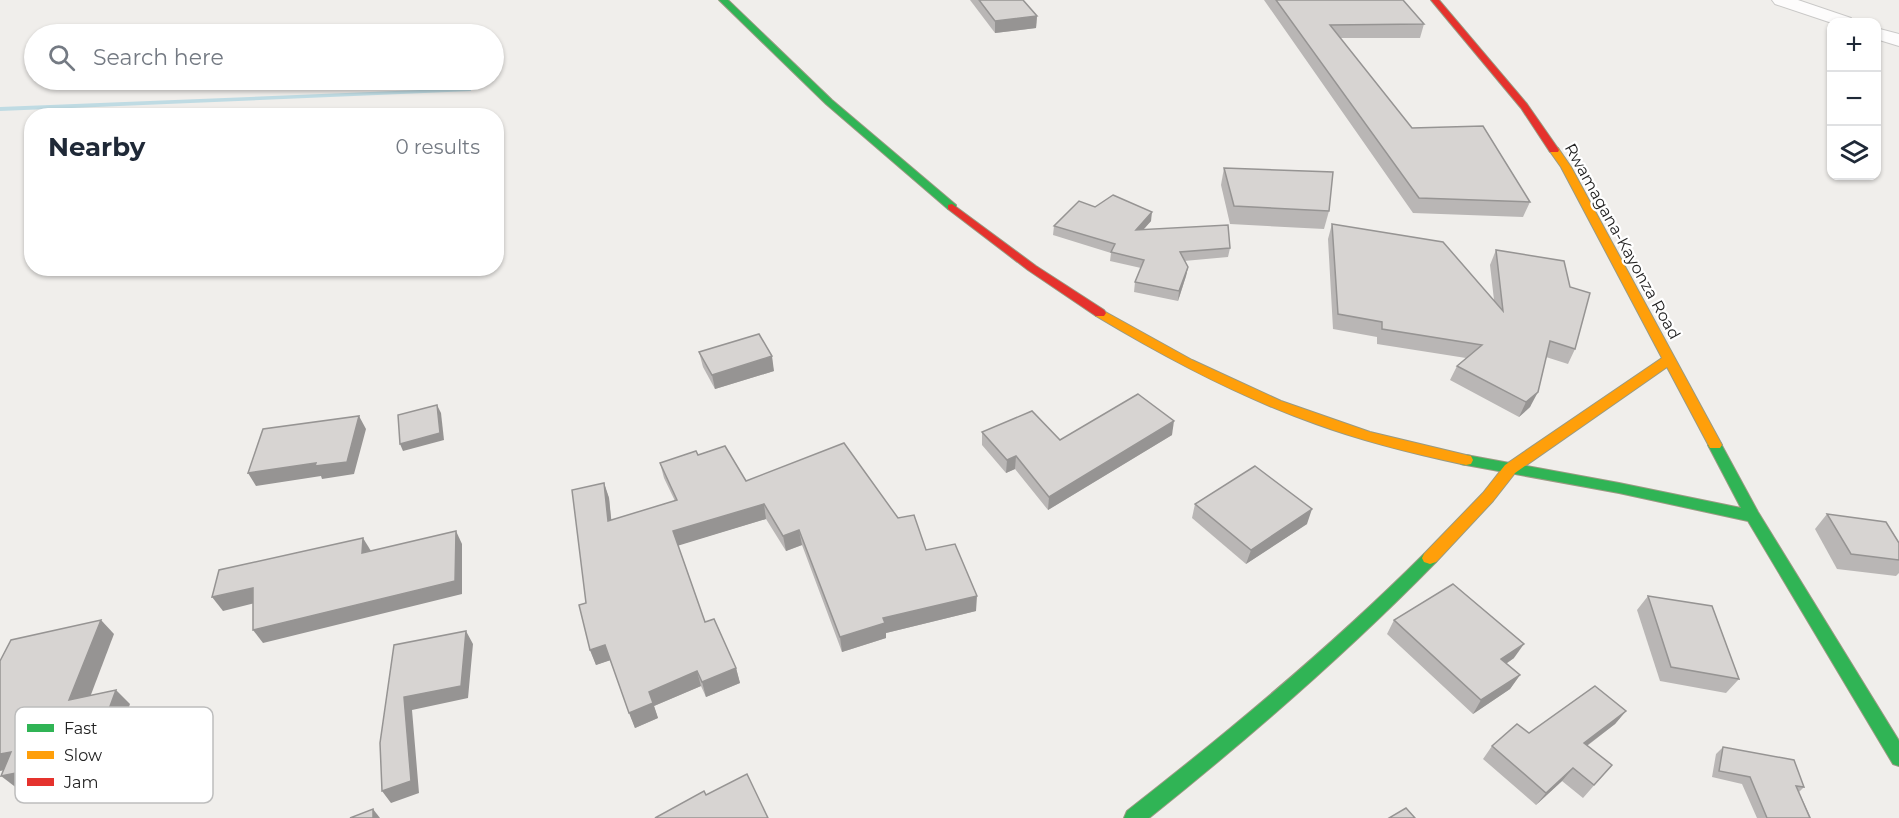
<!DOCTYPE html>
<html lang="en">
<head>
<meta charset="utf-8">
<style>
  :root { --surface:#fff; --page:#f6f6f7; --text:#1f2937; --muted:#747a83; --line:#e0e1e3 }
  body { margin:0; font-family:Montserrat,sans-serif; background:var(--page); color:var(--text) }
  .controls { position:absolute; right:18px; top:18px; display:grid; overflow:hidden; border-radius:12px; box-shadow:0 2px 4px #0004 }
  .controls button { width:54px; height:54px; display:grid; place-items:center; padding:0; border:0; border-bottom:2px solid var(--line); background:var(--surface); color:var(--text); font:30px sans-serif }
  .list { margin:0; padding:0; list-style:none }
  h2 { display:flex; justify-content:space-between; align-items:center; height:78px; margin:0; padding:0 24px; font-size:26px }
  h2 small { font-size:20px; font-weight:400; color:var(--muted) }
  .icon { flex:none; width:33px; height:33px; fill:none; stroke:currentColor; stroke-width:2; stroke-linecap:round; stroke-linejoin:round }
  .map { position:relative; flex:none; width:1899px; height:818px; overflow:hidden }
  .search { position:absolute; background:var(--surface); box-shadow:0 2px 4px #0004; left:24px; top:24px; width:480px; height:66px; display:flex; align-items:center; gap:15px; box-sizing:border-box; padding:0 21px; border-radius:33px; color:var(--muted); font-size:22px }
  .panel { position:absolute; background:var(--surface); box-shadow:0 2px 4px #0004; left:24px; top:108px; width:480px; height:168px; border-radius:24px }
  .map>svg:first-child { display:block }
  .lines { fill:none; stroke-linecap:round; stroke-linejoin:round }
  .stream { fill:#bfdbe3; fill-rule:evenodd }
  .street-casing { stroke:#c9c8c7; stroke-width:2 }
  .fast-casing { stroke:#999a82; stroke-width:2 }
  .slow-casing { stroke:#999a82; stroke-width:2 }
  .jam-casing { stroke:#999a82; stroke-width:2 }
  .street { fill:#fdfcfc; fill-rule:evenodd }
  .fast { fill:#30b455; fill-rule:evenodd }
  .slow { fill:#ff9f0a; fill-rule:evenodd }
  .jam { fill:#e5322d; fill-rule:evenodd }
  .wall { fill:#b9b6b5 }
  .shaded-wall { fill:#969493 }
  .building { fill:#d7d4d2; stroke:#969493; stroke-width:1.5 }
  .labels { text-anchor:middle; stroke-width:4.5; stroke-linejoin:round; paint-order:stroke }
  .street-label { font-size:16px; fill:#222; stroke:#fff }
  .key { fill:#fff; stroke:#bdbdbd; stroke-width:1.5 }
  .key-label { font-size:16px; fill:#222 }
</style>
</head>
<body>
<div class="map">
<svg width="1899" height="818" viewBox="0 0 1899 818">
  <rect width="100%" height="100%" fill="#f0eeeb"/>
  <g class="lines">
    <!-- stream -->
    <path class="stream" d="M 469,88 L 471,89 L 471,91 L 0,111 L 0,107 Z"/>
    <!-- street casing -->
    <g class="street-casing">
      <g id="street">
        <path d="M 1772,0 L 1798,0 L 1851,18 L 1854,22 L 1832,23 L 1775,4 Z"/>
        <path d="M 1876,28 L 1899,34 L 1899,46 L 1876,39 Z"/>
      </g>
    </g>
    <!-- fast casing -->
    <g class="fast-casing">
      <g id="fast">
        <path d="M 719,0 L 728,0 L 832,100 L 956,205 L 956,209 L 948,209 L 826,104 Z"/>
        <path d="M 1715,440 L 1720,442 L 1758,512 L 1899,741 L 1899,766 L 1893,764 L 1748,521 L 1619,493 L 1466,465 L 1461,464 L 1459,460 L 1461,456 L 1466,455 L 1619,483 L 1741,508 L 1708,445 Z"/>
        <path d="M 1430,552 L 1436,554 L 1438,558 L 1436,562 C 1346,654 1249,738 1149,818 L 1124,818 L 1127,811 C 1231,730 1331,647 1424,554 Z"/>
      </g>
    </g>
    <!-- slow casing -->
    <g class="slow-casing">
      <g id="slow">
        <path d="M 1554,147 L 1558,148 L 1571,167 L 1722,445 L 1720,448 L 1710,448 L 1667,367 L 1515,473 L 1493,501 L 1436,562 L 1430,564 L 1424,562 L 1422,558 L 1424,554 L 1483,493 L 1505,465 L 1662,358 L 1561,167 L 1549,150 Z"/>
        <path d="M 1100,309 L 1192,360 L 1281,401 L 1370,432 L 1466,455 L 1471,456 L 1473,460 L 1471,464 L 1466,465 C 1415,454 1365,442 1316,424 C 1239,397 1166,358 1096,316 L 1094,313 L 1096,310 Z"/>
      </g>
    </g>
    <!-- jam casing -->
    <g class="jam-casing">
      <g id="jam">
        <path d="M 1431,0 L 1439,0 L 1527,104 L 1559,150 L 1558,152 L 1550,152 L 1521,108 Z"/>
        <path d="M 952,204 L 1036,266 L 1104,310 L 1106,313 L 1104,316 L 1096,316 L 1028,270 L 948,209 L 948,205 Z"/>
      </g>
    </g>
    <!-- street -->
    <use href="#street" class="street"/>
    <!-- fast -->
    <use href="#fast" class="fast"/>
    <!-- slow -->
    <use href="#slow" class="slow"/>
    <!-- jam -->
    <use href="#jam" class="jam"/>
  </g>
  <!-- wall -->
  <g class="wall">
    <path d="M 970,0 L 1023,0 L 1037,16 L 1036,28 L 995,33 Z"/>
    <path d="M 1264,0 L 1403,0 L 1424,24 L 1420,38 L 1340,38 L 1412,128 L 1530,202 L 1523,217 L 1413,213 Z"/>
    <path d="M 1224,168 L 1329,211 L 1324,229 L 1230,224 L 1221,185 Z"/>
    <path d="M 1095,207 L 1151,221 L 1143,230 L 1230,248 L 1228,257 L 1184,261 L 1188,267 L 1186,276 L 1178,301 L 1134,292 L 1135,282 L 1141,268 L 1110,261 L 1111,253 L 1053,235 L 1054,226 Z"/>
    <path d="M 1332,224 L 1494,300 L 1490,265 L 1496,250 L 1575,349 L 1568,364 L 1546,357 L 1530,407 L 1519,417 L 1450,380 L 1457,366 L 1466,358 L 1377,344 L 1377,337 L 1333,329 L 1328,239 Z"/>
    <path d="M 699,352 L 774,371 L 715,389 L 703,367 Z"/>
    <path d="M 982,432 L 1060,440 L 1172,435 L 1048,510 L 1015,469 L 1006,473 L 982,445 Z"/>
    <path d="M 698,455 L 746,481 L 898,518 L 976,611 L 886,633 L 886,638 L 842,652 L 802,545 L 786,551 L 766,519 L 678,545 L 705,622 L 736,668 L 740,683 L 706,697 L 701,686 L 654,706 L 658,718 L 635,728 L 610,660 L 596,665 L 590,650 L 586,603 L 604,483 L 609,498 L 611,520 L 675,501 L 664,478 L 660,463 Z"/>
    <path d="M 1195,504 L 1307,524 L 1246,564 L 1192,518 Z"/>
    <path d="M 1827,514 L 1899,543 L 1899,573 L 1896,576 L 1837,569 L 1815,529 Z"/>
    <path d="M 1648,596 L 1739,679 L 1726,693 L 1660,681 L 1637,610 Z"/>
    <path d="M 1394,620 L 1514,658 L 1506,664 L 1520,675 L 1510,689 L 1473,714 L 1387,634 Z"/>
    <path d="M 1626,711 L 1615,724 L 1587,746 L 1612,765 L 1583,798 L 1562,781 L 1536,805 L 1483,759 L 1492,746 L 1529,733 Z"/>
    <path d="M 1723,747 L 1804,787 L 1799,792 L 1811,818 L 1757,818 L 1742,784 L 1712,777 L 1716,754 Z"/>
  </g>
  <!-- shaded-wall -->
  <g class="shaded-wall">
    <path d="M 1037,16 L 1036,28 L 995,33 L 995,21 Z"/>
    <path d="M 1152,212 L 1151,221 L 1135,239 L 1136,230 Z"/>
    <path d="M 1188,267 L 1186,276 L 1178,301 L 1179,291 Z"/>
    <path d="M 772,356 L 774,371 L 715,389 L 712,375 Z"/>
    <path d="M 1538,392 L 1530,407 L 1519,417 L 1526,402 Z"/>
    <path d="M 437,405 L 441,413 L 444,440 L 403,451 L 400,444 Z"/>
    <path d="M 359,416 L 366,429 L 354,474 L 322,479 L 321,476 L 256,486 L 248,473 Z"/>
    <path d="M 1174,421 L 1172,435 L 1048,510 L 1049,497 Z"/>
    <path d="M 1016,456 L 1015,469 L 1006,473 L 1007,460 Z"/>
    <path d="M 604,483 L 609,498 L 613,536 L 608,521 Z"/>
    <path d="M 764,504 L 766,519 L 677,546 L 673,531 Z"/>
    <path d="M 1312,509 L 1307,524 L 1246,564 L 1251,550 Z"/>
    <path d="M 799,530 L 802,545 L 786,551 L 783,536 Z"/>
    <path d="M 456,531 L 462,544 L 462,594 L 263,643 L 253,630 Z"/>
    <path d="M 363,538 L 371,551 L 362,553 Z"/>
    <path d="M 253,588 L 263,601 L 223,611 L 212,597 Z"/>
    <path d="M 977,596 L 976,611 L 886,633 L 886,638 L 842,652 L 840,637 L 883,618 Z"/>
    <path d="M 101,620 L 114,634 L 84,713 L 69,700 Z"/>
    <path d="M 466,631 L 473,644 L 468,698 L 412,710 L 419,793 L 391,803 L 382,791 L 404,697 Z"/>
    <path d="M 1524,644 L 1514,658 L 1492,673 L 1501,659 Z"/>
    <path d="M 605,645 L 611,660 L 596,665 L 590,650 Z"/>
    <path d="M 736,668 L 740,683 L 706,697 L 702,682 Z"/>
    <path d="M 697,671 L 701,686 L 654,706 L 658,718 L 635,728 L 629,713 L 649,692 Z"/>
    <path d="M 1520,675 L 1510,689 L 1473,714 L 1481,700 Z"/>
    <path d="M 116,690 L 130,704 L 106,771 L 18,789 L 1,776 Z"/>
    <path d="M 1626,711 L 1615,724 L 1573,756 L 1584,743 Z"/>
    <path d="M 11,752 L 28,766 L 0,771 L 0,754 Z"/>
    <path d="M 1573,768 L 1562,781 L 1536,805 L 1546,793 Z"/>
    <path d="M 373,809 L 380,818 L 373,818 Z"/>
  </g>
  <!-- building -->
  <g class="building">
    <path d="M 979,0 L 1023,0 L 1037,16 L 995,21 Z"/>
    <path d="M 1276,0 L 1403,0 L 1424,24 L 1330,25 L 1412,128 L 1483,126 L 1530,202 L 1419,198 Z"/>
    <path d="M 1224,168 L 1333,172 L 1329,211 L 1234,206 Z"/>
    <path d="M 1113,195 L 1152,212 L 1136,230 L 1228,225 L 1230,248 L 1180,252 L 1188,267 L 1179,291 L 1135,282 L 1144,260 L 1111,252 L 1115,244 L 1054,226 L 1079,201 L 1095,207 Z"/>
    <path d="M 1332,224 L 1443,242 L 1503,311 L 1496,250 L 1564,261 L 1570,287 L 1590,293 L 1575,349 L 1550,341 L 1538,392 L 1526,402 L 1457,366 L 1482,345 L 1382,329 L 1382,322 L 1338,314 Z"/>
    <path d="M 759,334 L 772,356 L 712,375 L 699,352 Z"/>
    <path d="M 1138,394 L 1174,421 L 1049,497 L 1016,456 L 1007,460 L 982,432 L 1032,411 L 1060,440 Z"/>
    <path d="M 437,405 L 440,433 L 400,444 L 398,415 Z"/>
    <path d="M 359,416 L 347,462 L 315,466 L 316,463 L 248,473 L 263,429 Z"/>
    <path d="M 844,443 L 898,518 L 914,515 L 926,550 L 955,544 L 977,596 L 883,618 L 885,623 L 840,637 L 799,530 L 783,536 L 764,504 L 673,531 L 705,622 L 714,619 L 736,668 L 702,682 L 697,671 L 649,692 L 653,703 L 629,713 L 605,645 L 590,650 L 579,605 L 586,603 L 572,490 L 604,483 L 608,521 L 677,500 L 660,463 L 696,451 L 698,455 L 725,446 L 746,481 Z"/>
    <path d="M 1255,466 L 1312,509 L 1251,550 L 1195,504 Z"/>
    <path d="M 1827,514 L 1886,522 L 1899,543 L 1899,560 L 1851,554 Z"/>
    <path d="M 456,531 L 455,581 L 253,630 L 253,588 L 212,597 L 219,570 L 363,538 L 362,553 Z"/>
    <path d="M 1453,584 L 1524,644 L 1501,659 L 1520,675 L 1481,700 L 1394,620 Z"/>
    <path d="M 1648,596 L 1712,606 L 1739,679 L 1671,667 Z"/>
    <path d="M 101,620 L 69,700 L 116,690 L 91,758 L 1,776 L 11,752 L 0,754 L 0,661 L 11,640 Z"/>
    <path d="M 466,631 L 461,686 L 404,697 L 411,781 L 382,791 L 380,743 L 394,645 Z"/>
    <path d="M 1595,686 L 1626,711 L 1584,743 L 1612,765 L 1594,785 L 1573,768 L 1546,793 L 1492,746 L 1517,724 L 1529,733 Z"/>
    <path d="M 1723,747 L 1794,760 L 1804,787 L 1796,786 L 1810,818 L 1767,818 L 1750,777 L 1719,771 Z"/>
    <path d="M 747,774 L 768,818 L 655,818 L 704,791 L 706,795 Z"/>
    <path d="M 1406,808 L 1415,818 L 1389,818 Z"/>
    <path d="M 373,809 L 373,818 L 350,818 Z"/>
  </g>
  <g class="labels">
    <!-- street labels -->
    <g class="street-label">
      <text transform="translate(1623 241) rotate(61)" y="6">Rwamagana-Kayonza Road</text>
    </g>
  </g>
  <!-- legend -->
  <rect x="15" y="707" width="198" height="96" rx="9" class="key"/>
  <rect x="27" y="724" width="27" height="8" fill="#30b455"/>
  <rect x="27" y="751" width="27" height="8" fill="#ff9f0a"/>
  <rect x="27" y="778" width="27" height="8" fill="#e5322d"/>
  <g class="key-label">
    <text x="64" y="734">Fast</text>
    <text x="64" y="761">Slow</text>
    <text x="64" y="788">Jam</text>
  </g>
</svg>
<div class="controls">
<button>+</button>
<button>−</button>
<button><svg class="icon" aria-label="layers" viewBox="0 0 24 24"><path d="M12 4l9 5-9 5-9-5zM3 14l9 5 9-5"/></svg></button>
</div>
<div class="search"><svg class="icon" aria-label="search" viewBox="0 0 24 24"><circle cx="10" cy="10" r="6"/><path d="M15 15l6 6"/></svg>Search here</div>
<section class="panel">
<h2>Nearby<small>0 results</small></h2>
<ul class="list">
</ul>
</section>
</div>
</body>
</html>
